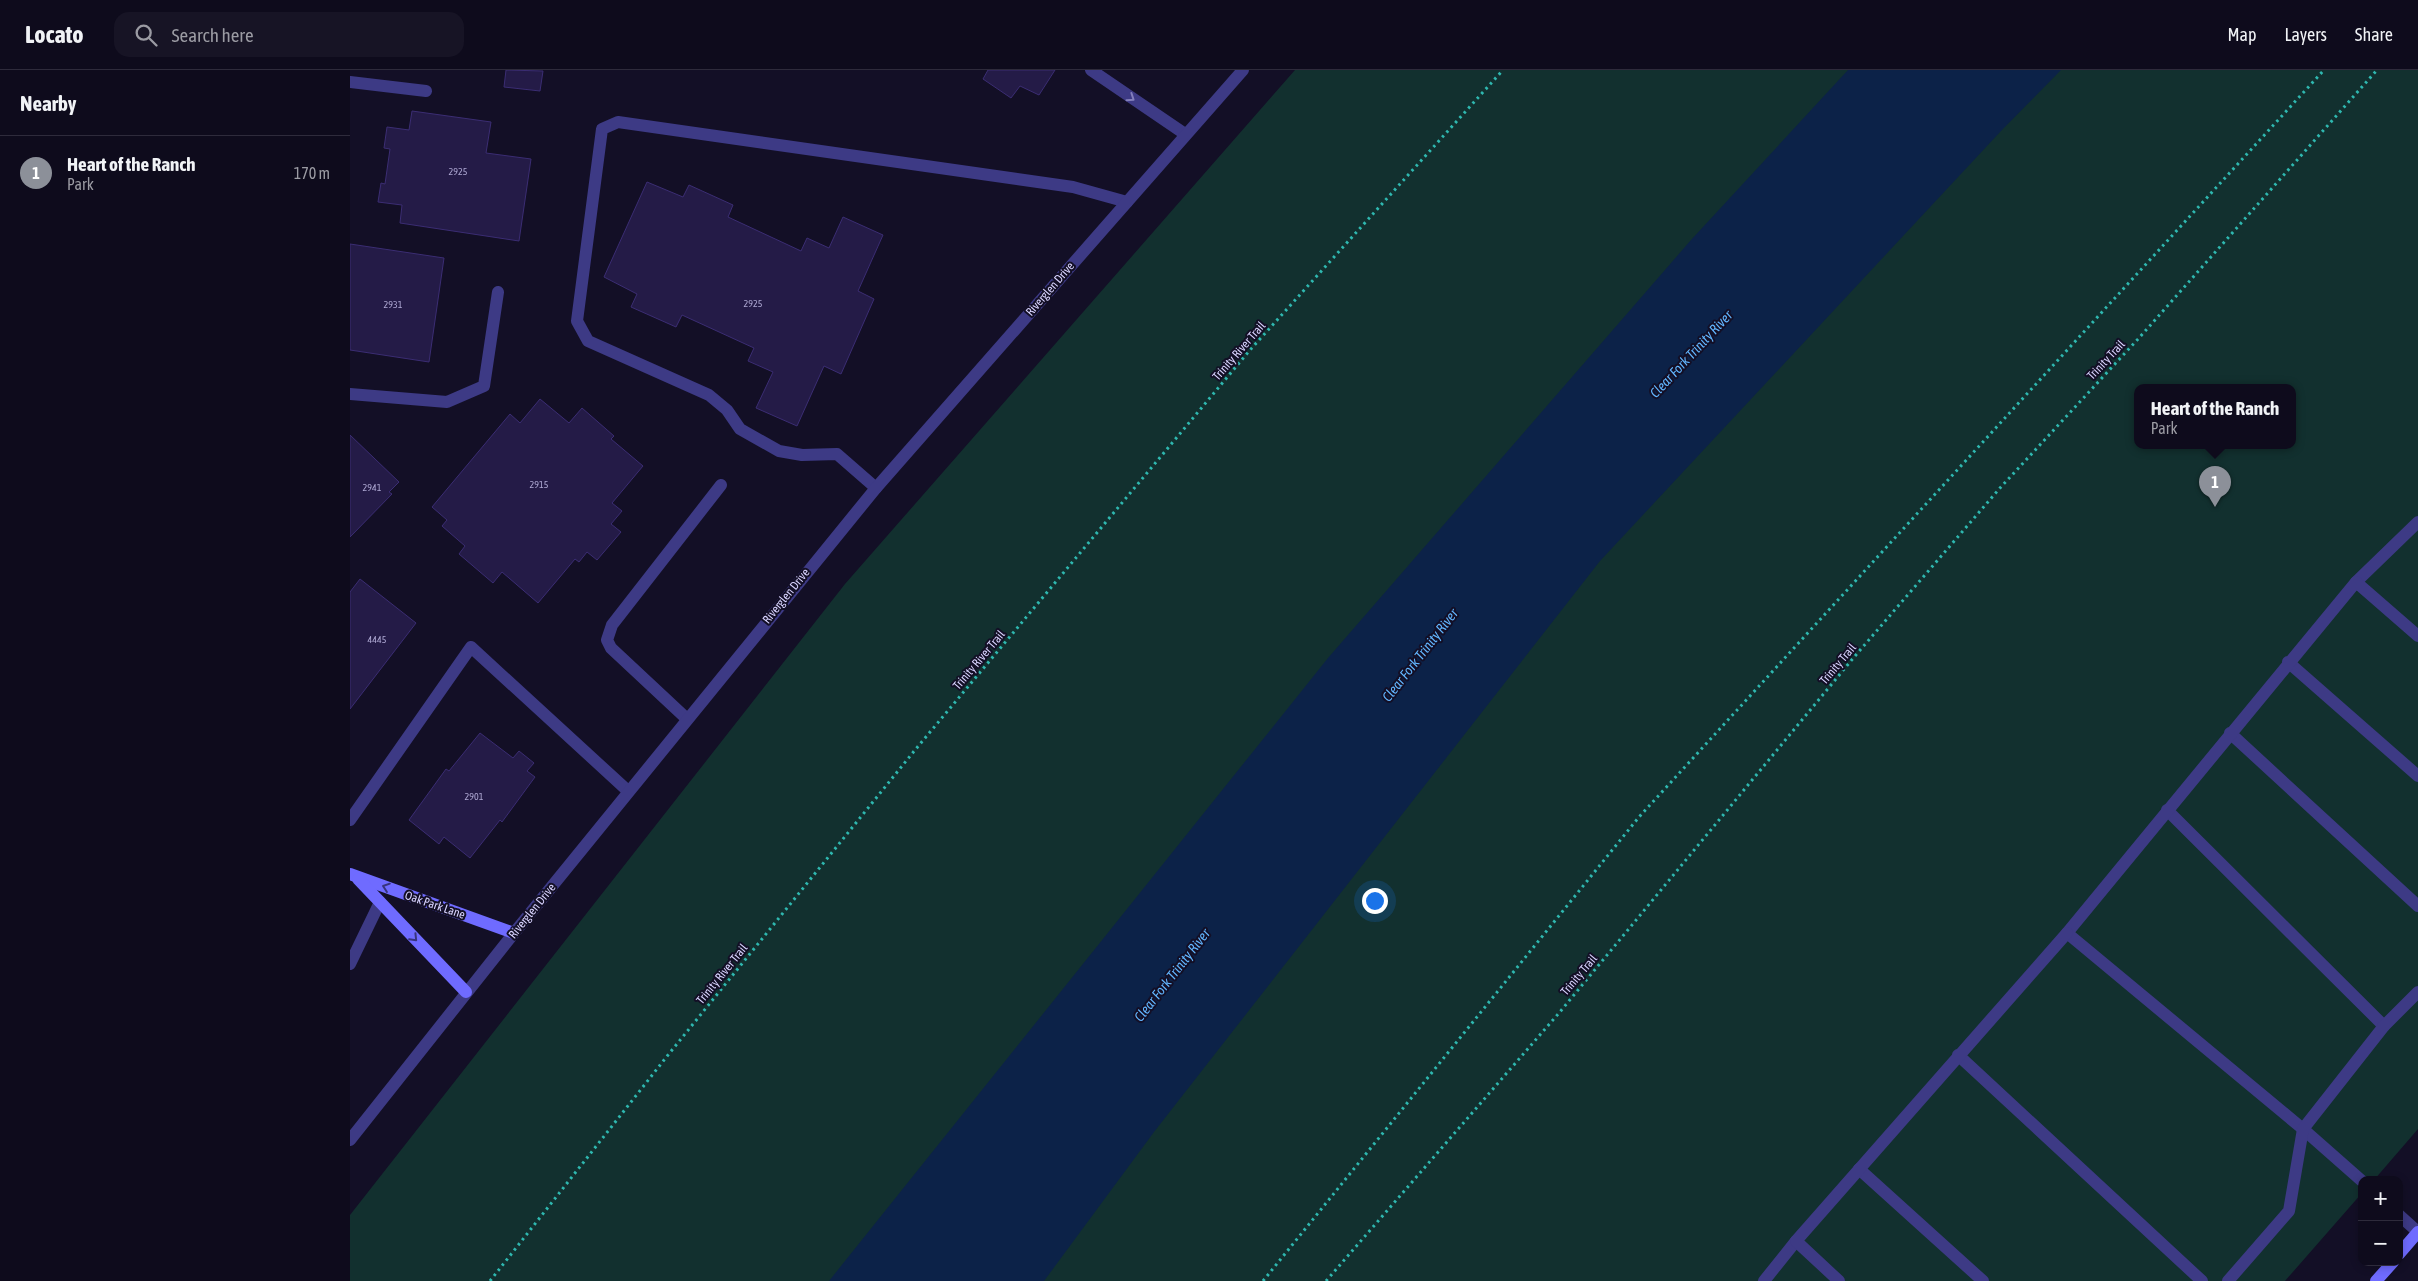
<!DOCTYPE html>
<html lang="en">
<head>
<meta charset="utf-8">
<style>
  :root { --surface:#0e0b1c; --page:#171425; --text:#f1f3f6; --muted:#9b9ba3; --line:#2e2b3b; --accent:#8c9099 }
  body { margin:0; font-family:"Asap Condensed",sans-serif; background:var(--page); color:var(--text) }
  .controls { position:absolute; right:15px; bottom:15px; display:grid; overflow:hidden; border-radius:10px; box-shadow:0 2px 8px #0003 }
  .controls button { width:45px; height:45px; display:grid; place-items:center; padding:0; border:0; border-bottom:1px solid var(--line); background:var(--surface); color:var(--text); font:25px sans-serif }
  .you { position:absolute; left:1024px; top:830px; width:18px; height:18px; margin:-12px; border:4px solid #fff; border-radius:50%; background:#1a73e8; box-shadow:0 0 0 8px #1a73e833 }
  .badge { display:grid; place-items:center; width:32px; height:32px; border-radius:50%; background:var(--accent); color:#fff; font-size:16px; font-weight:700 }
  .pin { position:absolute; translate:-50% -41px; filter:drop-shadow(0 1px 2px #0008) }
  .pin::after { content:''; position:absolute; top:26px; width:18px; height:15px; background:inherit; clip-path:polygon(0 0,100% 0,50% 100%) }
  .popup { position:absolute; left:1784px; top:314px; width:162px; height:65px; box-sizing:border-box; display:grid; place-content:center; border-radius:10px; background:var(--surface); filter:drop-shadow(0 1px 4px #0005); font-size:16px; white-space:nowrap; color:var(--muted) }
  .popup b { font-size:19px; color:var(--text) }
  .popup::after { content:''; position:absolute; left:50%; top:100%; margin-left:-10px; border:10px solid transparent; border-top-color:var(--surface) }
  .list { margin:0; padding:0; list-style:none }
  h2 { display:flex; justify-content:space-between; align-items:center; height:65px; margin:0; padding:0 20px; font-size:21px }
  h2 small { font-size:16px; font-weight:400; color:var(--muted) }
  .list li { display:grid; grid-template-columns:32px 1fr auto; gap:15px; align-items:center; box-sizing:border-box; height:75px; padding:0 20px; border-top:1px solid var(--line) }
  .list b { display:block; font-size:19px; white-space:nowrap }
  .list p { margin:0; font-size:16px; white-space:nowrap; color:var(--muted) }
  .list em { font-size:16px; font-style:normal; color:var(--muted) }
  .icon { flex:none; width:28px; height:28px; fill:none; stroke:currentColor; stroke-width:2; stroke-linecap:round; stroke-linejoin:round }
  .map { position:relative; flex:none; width:2068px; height:1211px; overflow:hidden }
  header { display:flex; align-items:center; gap:30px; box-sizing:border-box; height:70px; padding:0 25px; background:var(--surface); border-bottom:1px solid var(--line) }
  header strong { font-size:24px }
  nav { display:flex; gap:28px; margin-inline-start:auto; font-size:18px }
  .search { width:350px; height:45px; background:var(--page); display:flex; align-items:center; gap:12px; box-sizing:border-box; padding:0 18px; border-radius:15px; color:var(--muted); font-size:19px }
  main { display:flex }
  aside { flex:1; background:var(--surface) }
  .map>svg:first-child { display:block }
  .green { fill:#12302f; fill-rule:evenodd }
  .water { fill:#0c2248 }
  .building { fill:#241b47; stroke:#3b2d73 }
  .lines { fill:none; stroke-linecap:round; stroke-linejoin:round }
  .path { stroke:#2fb8b0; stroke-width:3; stroke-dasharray:2.5 4; stroke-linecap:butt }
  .lane { stroke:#3d3a85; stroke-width:12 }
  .street { stroke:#3d3a85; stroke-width:12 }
  .secondary { stroke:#6f6bff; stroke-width:12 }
  .oneway { stroke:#837fbc }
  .oneway2 { stroke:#38347d }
  .labels { text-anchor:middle; stroke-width:4; stroke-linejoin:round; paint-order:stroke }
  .number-label { font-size:10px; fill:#aca6d1 }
  .street-label { font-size:12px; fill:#d9d4ff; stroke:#130f26 }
  .water-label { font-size:14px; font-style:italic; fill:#62b6ff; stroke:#130f26 }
</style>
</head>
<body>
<header>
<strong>Locato</strong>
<div class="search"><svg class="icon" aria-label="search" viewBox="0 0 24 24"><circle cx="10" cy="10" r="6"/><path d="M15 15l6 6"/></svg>Search here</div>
<nav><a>Map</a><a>Layers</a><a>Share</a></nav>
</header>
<main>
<aside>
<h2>Nearby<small></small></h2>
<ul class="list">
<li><span class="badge">1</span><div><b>Heart of the Ranch</b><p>Park</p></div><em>170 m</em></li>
</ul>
</aside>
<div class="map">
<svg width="2068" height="1211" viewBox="0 0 2068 1211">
  <rect width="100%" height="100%" fill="#130f26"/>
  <!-- green -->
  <path class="green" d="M 945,0 L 2068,0 L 2068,1059 L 2024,1110 L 2012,1110 L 2012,1123 L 1935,1211 L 0,1211 L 0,1145 L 495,514 ZM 1788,318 L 1942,318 L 1942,376 L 1788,376 Z"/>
  <!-- water -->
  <path class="water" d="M 1498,0 L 1711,0 L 1651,61 L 1250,491 L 804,1062 L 694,1211 L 479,1211 L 978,588 L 1341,170 Z"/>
  <!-- building -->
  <g class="building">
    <path d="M 156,0 L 193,1 L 190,21 L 154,17 Z"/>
    <path d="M 638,0 L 705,0 L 689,25 L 670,16 L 661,28 L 633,9 Z"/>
    <path d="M 62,41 L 141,52 L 136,83 L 181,89 L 169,171 L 50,153 L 52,135 L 28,132 L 31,113 L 35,114 L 40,79 L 34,78 L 37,57 L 59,60 Z"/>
    <path d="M 297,112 L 333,127 L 339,115 L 383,135 L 378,147 L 451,181 L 457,168 L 479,178 L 493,147 L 533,165 L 508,221 L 524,229 L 491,304 L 474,296 L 447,356 L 406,338 L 423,302 L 398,291 L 404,278 L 332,245 L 326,257 L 281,237 L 287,224 L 254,207 Z"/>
    <path d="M 0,174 L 94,188 L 79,292 L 0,280 Z"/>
    <path d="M 190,329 L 219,353 L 232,338 L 264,366 L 261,369 L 293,396 L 262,433 L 272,441 L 261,454 L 271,462 L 247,490 L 237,482 L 229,492 L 225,489 L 188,533 L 152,502 L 143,513 L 109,484 L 115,476 L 92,456 L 97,450 L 82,437 L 160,344 L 170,353 Z"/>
    <path d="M 0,365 L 49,412 L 39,422 L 42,424 L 0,467 Z"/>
    <path d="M 10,509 L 66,553 L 0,639 L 0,522 Z"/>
    <path d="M 130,663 L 163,688 L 169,681 L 184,693 L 177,701 L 185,707 L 152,752 L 150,750 L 120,788 L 94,767 L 89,774 L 59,750 L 96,699 L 99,701 Z"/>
  </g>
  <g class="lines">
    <!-- path -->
    <g class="path">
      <path d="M 140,1211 L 318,985 L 565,680 L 900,280 L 1153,0"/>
      <path d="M 913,1211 L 1289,747 L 1974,0"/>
      <path d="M 976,1211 L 1209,943 L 1505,586 L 1650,418 L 1789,268 L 2027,0"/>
    </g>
    <!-- lane -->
    <g class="lane">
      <path d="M 741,0 L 835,64"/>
      <path d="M 0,12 L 76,21"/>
      <path d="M 0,324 L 97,332 L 134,316 L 148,222"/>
      <path d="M 526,418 L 487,384 L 452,385 L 429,381 L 390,359 L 377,340 L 359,325 L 238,271 L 227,251 L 252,59 L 268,52 L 723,117 L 777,132"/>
      <path d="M 2006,512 L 2068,452"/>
      <path d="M 1938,592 L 2068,706"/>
      <path d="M 337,649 L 261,578 L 257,570 L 262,555 L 371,415"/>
      <path d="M 1880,663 L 2068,836"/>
      <path d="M 1817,740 L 2034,956"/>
      <path d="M 0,750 L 121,577 L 278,721"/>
      <path d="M 0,894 L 30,832"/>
      <path d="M 1608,985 L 1852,1211"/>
      <path d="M 1509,1099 L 1633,1211"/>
      <path d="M 2012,1111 L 1953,1059 L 1717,863 L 2006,512 L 2068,566"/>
      <path d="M 2049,1145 L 2068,1162"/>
      <path d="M 1414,1211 L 1446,1171"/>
      <path d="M 1489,1211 L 1446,1171 L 1717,863"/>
      <path d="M 1878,1211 L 1939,1141 L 1953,1059 L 2034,956 L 2068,922"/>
    </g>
    <!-- street -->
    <path class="street" d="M 0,1070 L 164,863 L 526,418 L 893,0"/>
    <!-- secondary -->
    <g class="secondary">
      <path d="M 0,804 L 164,863"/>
      <path d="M 8,809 L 116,922"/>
      <path d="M 2049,1184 L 2068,1162"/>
      <path d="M 2026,1211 L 2043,1192"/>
    </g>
  </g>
  <!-- one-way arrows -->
  <defs><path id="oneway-chevron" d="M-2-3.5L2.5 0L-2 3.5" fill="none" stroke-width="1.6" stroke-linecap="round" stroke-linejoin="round" transform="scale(1.25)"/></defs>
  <use class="oneway" href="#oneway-chevron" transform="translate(781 28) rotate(34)"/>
  <g class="oneway2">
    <use href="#oneway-chevron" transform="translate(36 817) rotate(-161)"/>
    <use href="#oneway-chevron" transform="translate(64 868) rotate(46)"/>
  </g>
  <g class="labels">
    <!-- number labels -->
    <g class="number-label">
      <text x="108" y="105">2925</text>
      <text x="403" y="237">2925</text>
      <text x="43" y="238">2931</text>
      <text x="189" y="418">2915</text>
      <text x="22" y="421">2941</text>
      <text x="27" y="573">4445</text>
      <text x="124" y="730">2901</text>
    </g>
    <!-- street labels -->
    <g class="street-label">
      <text transform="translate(700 219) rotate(-49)" y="4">Riverglen Drive</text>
      <text transform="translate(889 281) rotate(-49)" y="4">Trinity River Trail</text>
      <text transform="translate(1756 290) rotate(-47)" y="4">Trinity Trail</text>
      <text transform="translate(436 526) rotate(-51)" y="4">Riverglen Drive</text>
      <text transform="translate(629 590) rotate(-50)" y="4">Trinity River Trail</text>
      <text transform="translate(1488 594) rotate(-50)" y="4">Trinity Trail</text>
      <text transform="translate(85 835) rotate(19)" y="4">Oak Park Lane</text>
      <text transform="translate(182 841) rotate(-51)" y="4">Riverglen Drive</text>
      <text transform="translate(372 904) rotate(-51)" y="4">Trinity River Trail</text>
      <text transform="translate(1229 905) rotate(-50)" y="4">Trinity Trail</text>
    </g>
    <!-- water labels -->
    <g class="water-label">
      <text transform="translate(1341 284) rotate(-47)" y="5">Clear Fork Trinity River</text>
      <text transform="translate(1070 585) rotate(-52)" y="5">Clear Fork Trinity River</text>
      <text transform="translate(822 905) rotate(-52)" y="5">Clear Fork Trinity River</text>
    </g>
  </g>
</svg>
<div class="controls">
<button>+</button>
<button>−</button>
</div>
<div class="you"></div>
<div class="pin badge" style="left:1865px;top:437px">1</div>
<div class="popup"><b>Heart of the Ranch</b>Park</div>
</div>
</main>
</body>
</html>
